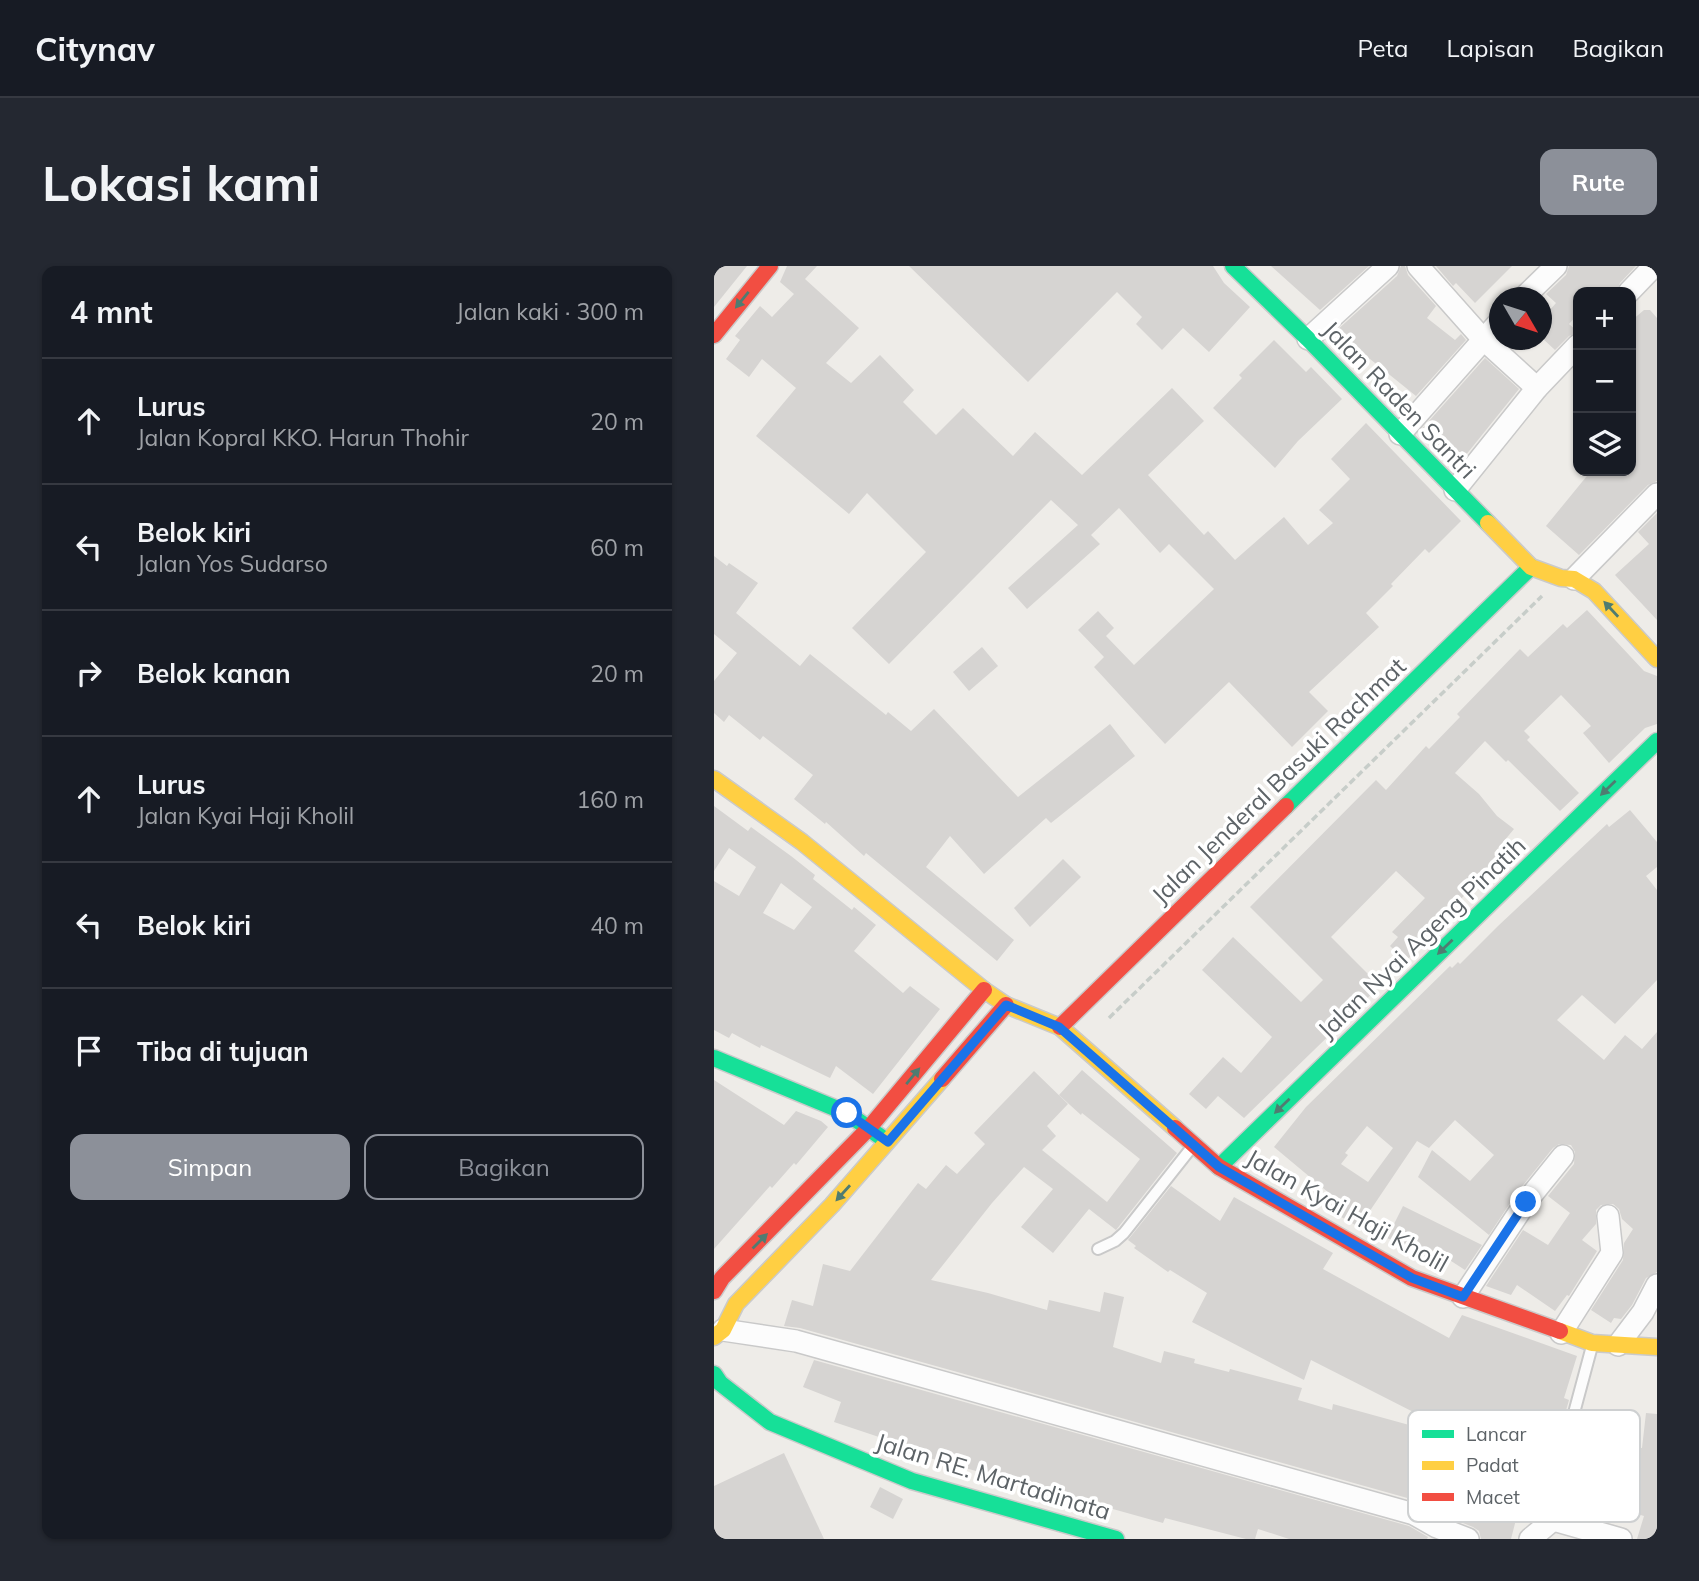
<!DOCTYPE html>
<html lang="id">
<head>
<meta charset="utf-8">
<style>
  :root { --surface:#171b24; --page:#242831; --text:#f1f3f6; --muted:#9ea1a6; --line:#363941; --accent:#8c9099 }
  body { margin:0; font-family:Mulish,sans-serif; background:var(--page); color:var(--text) }
  .controls { position:absolute; right:21px; top:21px; display:grid; overflow:hidden; border-radius:14px; box-shadow:0 2px 5px #0004 }
  .controls button { width:63px; height:63px; display:grid; place-items:center; padding:0; border:0; border-bottom:2px solid var(--line); background:var(--surface); color:var(--text); font:35px sans-serif }
  .compass { position:absolute; left:775px; top:21px; width:63px; height:63px; border-radius:50%; background:var(--surface); box-shadow:0 2px 5px #0004; rotate:129deg }
  .stop { position:absolute; width:21px; height:21px; margin:-16px; border:5px solid #1a73e8; border-radius:50%; background:#fff }
  .stop.end { background:#1a73e8; border-color:#fff; box-shadow:0 2px 7px #0008 }
  .list { margin:0; padding:0; list-style:none }
  h2 { display:flex; justify-content:space-between; align-items:center; height:91px; margin:0; padding:0 28px; font-size:30px }
  h2 small { font-size:23px; font-weight:400; color:var(--muted) }
  .list li { display:grid; grid-template-columns:46px 1fr auto; gap:21px; align-items:center; box-sizing:border-box; height:126px; padding:0 28px; border-top:2px solid var(--line) }
  .list b { display:block; font-size:26px; white-space:nowrap }
  .list p { margin:0; font-size:23px; white-space:nowrap; color:var(--muted) }
  .list em { font-size:23px; font-style:normal; color:var(--muted) }
  .actions { display:flex; gap:14px; padding:21px 28px }
  .actions a { flex:1; padding:16px 0; border:2px solid var(--accent); border-radius:14px; text-align:center; font-size:24px; color:var(--accent) }
  .actions .main { background:var(--accent); color:#fff }
  .icon { flex:none; width:38px; height:38px; fill:none; stroke:currentColor; stroke-width:2; stroke-linecap:round; stroke-linejoin:round }
  .map { position:relative; flex:none; width:943px; height:1273px; overflow:hidden; border-radius:14px }
  header { display:flex; align-items:center; gap:42px; box-sizing:border-box; height:98px; padding:0 35px; background:var(--surface); border-bottom:2px solid var(--line) }
  header strong { font-size:33px }
  nav { display:flex; gap:38px; margin-inline-start:auto; font-size:24px }
  .intro { display:flex; align-items:center; justify-content:space-between; box-sizing:border-box; height:168px; padding:0 42px }
  h1 { margin:0; font-size:49px }
  .button { padding:18px 32px; border-radius:14px; background:var(--accent); color:#fff; font-size:24px; font-weight:700 }
  main { display:flex; gap:42px; padding:0 42px }
  aside { flex:1; background:var(--surface); border-radius:14px; box-shadow:0 2px 5px #0004 }
  .map>svg:first-child { display:block }
  .building { fill:#d6d4d2; fill-rule:evenodd }
  .lines { fill:none; stroke-linecap:round; stroke-linejoin:round }
  .lane-casing { stroke:#c9c9c9; stroke-width:14 }
  .street-casing { stroke:#c9c9c9; stroke-width:24 }
  .fast-casing { stroke:#cacaca; stroke-width:19 }
  .slow-casing { stroke:#cacaca; stroke-width:19 }
  .jam-casing { stroke:#cacaca; stroke-width:19 }
  .path { stroke:#c7cdc9; stroke-width:3.5; stroke-dasharray:7 3.5; stroke-linecap:butt }
  .lane { stroke:#fcfcfc; stroke-width:10 }
  .street { stroke:#fcfcfc; stroke-width:21 }
  .fast { stroke:#16e098; stroke-width:16 }
  .slow { stroke:#ffcf43; stroke-width:16 }
  .jam { stroke:#f24e42; stroke-width:16 }
  .oneway { fill:#4f7c71 }
  .route { stroke:#1a73e8; stroke-width:9 }
  .labels { text-anchor:middle; stroke-width:7; stroke-linejoin:round; paint-order:stroke }
  .street-label { font-size:24px; fill:#5d6367; stroke:#fff }
  .key { fill:#fff; stroke:#ced0d1; stroke-width:2 }
  .key-label { font-size:19px; fill:#5d6367 }
</style>
</head>
<body>
<header>
<strong>Citynav</strong>
<nav><a>Peta</a><a>Lapisan</a><a>Bagikan</a></nav>
</header>
<div class="intro"><h1>Lokasi kami</h1><a class="button">Rute</a></div>
<main>
<aside>
<h2>4 mnt<small>Jalan kaki · 300 m</small></h2>
<ul class="list">
<li><svg class="icon" aria-label="ahead" viewBox="0 0 24 24"><path d="M12 20V5M6 11l6-6 6 6"/></svg><div><b>Lurus</b><p>Jalan Kopral KKO. Harun Thohir</p></div><em>20 m</em></li>
<li><svg class="icon" aria-label="left" viewBox="0 0 24 24"><path d="M17 20v-9H6M10 6l-5 5 5 5"/></svg><div><b>Belok kiri</b><p>Jalan Yos Sudarso</p></div><em>60 m</em></li>
<li><svg class="icon" aria-label="right" viewBox="0 0 24 24"><path d="M7 20v-9h11M14 6l5 5-5 5"/></svg><div><b>Belok kanan</b></div><em>20 m</em></li>
<li><svg class="icon" aria-label="ahead" viewBox="0 0 24 24"><path d="M12 20V5M6 11l6-6 6 6"/></svg><div><b>Lurus</b><p>Jalan Kyai Haji Kholil</p></div><em>160 m</em></li>
<li><svg class="icon" aria-label="left" viewBox="0 0 24 24"><path d="M17 20v-9H6M10 6l-5 5 5 5"/></svg><div><b>Belok kiri</b></div><em>40 m</em></li>
<li><svg class="icon" aria-label="arrive" viewBox="0 0 24 24"><path d="M6 21V4h12l-3 4 3 4H6"/></svg><div><b>Tiba di tujuan</b></div></li>
</ul>
<div class="actions"><a class="main">Simpan</a><a>Bagikan</a></div>
</aside>
<div class="map">
<svg width="943" height="1273" viewBox="0 0 943 1273">
  <rect width="100%" height="100%" fill="#eeece8"/>
  <!-- building -->
  <g class="building">
    <path d="M 0,0 L 33,0 L 0,41 Z"/>
    <path d="M 73,0 L 103,0 L 91,13 L 145,62 L 112,97 L 137,117 L 166,89 L 200,124 L 189,136 L 222,169 L 249,142 L 299,190 L 321,166 L 368,209 L 458,122 L 490,155 L 434,209 L 490,269 L 494,265 L 521,294 L 570,251 L 594,279 L 619,257 L 605,244 L 636,213 L 617,193 L 652,157 L 747,255 L 715,287 L 711,283 L 677,318 L 679,320 L 652,347 L 665,361 L 595,426 L 614,445 L 578,481 L 515,416 L 451,478 L 380,401 L 390,391 L 364,364 L 384,345 L 400,362 L 392,370 L 420,399 L 500,323 L 455,278 L 446,287 L 405,242 L 377,269 L 386,278 L 313,343 L 294,322 L 364,259 L 337,234 L 175,398 L 138,362 L 212,286 L 153,227 L 135,248 L 42,170 L 82,122 L 48,93 L 35,111 L 12,93 L 26,74 L 21,70 L 46,40 L 58,51 L 80,28 L 66,16 Z"/>
    <path d="M 195,0 L 499,0 L 510,17 L 536,41 L 495,86 L 469,62 L 448,84 L 422,58 L 428,51 L 403,26 L 314,116 Z"/>
    <path d="M 557,0 L 655,0 L 606,44 Z"/>
    <path d="M 687,0 L 691,0 L 694,9 L 722,40 L 713,52 L 741,74 L 747,68 L 752,74 L 702,130 L 656,93 L 651,97 L 629,76 L 632,73 L 622,65 L 683,10 Z"/>
    <path d="M 722,0 L 798,0 L 761,37 L 742,17 L 739,20 Z"/>
    <path d="M 855,0 L 922,0 L 906,17 L 902,26 L 864,26 L 864,48 L 855,58 L 864,66 L 855,70 L 841,84 L 828,72 L 828,53 L 842,37 L 832,28 L 852,9 Z"/>
    <path d="M 930,44 L 936,44 L 943,52 L 943,215 L 934,219 L 865,289 L 832,260 L 877,205 L 917,205 L 917,55 Z"/>
    <path d="M 560,74 L 592,106 L 597,101 L 628,133 L 584,175 L 561,202 L 499,142 L 528,112 L 525,109 Z"/>
    <path d="M 771,92 L 805,123 L 743,200 L 707,164 Z"/>
    <path d="M 943,247 L 943,354 L 901,309 L 935,278 L 924,266 Z"/>
    <path d="M 0,290 L 13,300 L 15,297 L 44,317 L 22,347 L 86,400 L 96,388 L 172,449 L 174,446 L 197,465 L 220,443 L 304,531 L 396,458 L 421,490 L 337,557 L 332,552 L 270,608 L 236,570 L 212,601 L 300,674 L 283,695 L 152,587 L 150,590 L 112,556 L 111,558 L 80,533 L 99,509 L 49,470 L 46,474 L 15,449 L 10,456 L 0,447 L 0,415 L 23,387 L 0,368 Z"/>
    <path d="M 873,344 L 930,405 L 943,410 L 943,458 L 931,462 L 895,497 L 869,467 L 877,460 L 847,429 L 810,465 L 816,471 L 813,474 L 865,527 L 846,545 L 794,494 L 792,496 L 771,475 L 741,507 L 765,528 L 783,550 L 800,563 L 780,587 L 785,592 L 747,633 L 744,630 L 723,653 L 725,655 L 707,674 L 710,677 L 692,695 L 676,680 L 684,671 L 678,666 L 711,632 L 682,605 L 617,671 L 666,720 L 530,852 L 504,830 L 492,843 L 475,828 L 509,791 L 527,807 L 558,771 L 488,704 L 519,671 L 587,736 L 609,714 L 536,641 L 662,514 L 672,524 L 712,480 L 715,483 L 746,451 L 743,448 L 806,383 L 814,391 L 849,358 L 853,362 Z"/>
    <path d="M 268,381 L 284,400 L 255,425 L 239,406 Z"/>
    <path d="M 0,540 L 34,565 L 37,561 L 77,590 L 101,609 L 99,613 L 138,644 L 140,641 L 162,659 L 140,685 L 189,727 L 196,720 L 226,743 L 159,828 L 122,800 L 116,812 L 47,779 L 46,782 L 18,767 L 15,772 L 0,764 L 0,615 L 25,630 L 42,601 L 15,582 L 0,605 ZM 67,617 L 98,641 L 80,664 L 49,647 Z"/>
    <path d="M 916,544 L 943,576 L 943,601 L 932,610 L 943,624 L 943,714 L 901,758 L 868,729 L 843,754 L 890,794 L 911,769 L 928,783 L 943,766 L 943,1006 L 932,1012 L 918,1039 L 907,1053 L 900,1052 L 897,1057 L 877,1044 L 909,994 L 910,977 L 919,963 L 908,953 L 905,943 L 899,938 L 887,939 L 882,944 L 882,958 L 868,974 L 883,985 L 855,1030 L 853,1029 L 841,1045 L 803,1019 L 797,1029 L 772,1020 L 809,964 L 834,979 L 856,947 L 834,930 L 860,898 L 861,886 L 857,879 L 845,878 L 839,882 L 802,928 L 775,969 L 704,911 L 718,884 L 756,915 L 780,889 L 741,854 L 715,882 L 703,875 L 645,961 L 613,943 L 621,932 L 560,881 L 592,841 L 736,700 L 738,702 L 744,696 L 746,698 L 784,660 L 893,558 L 895,561 ZM 653,860 L 679,882 L 654,916 L 627,898 L 634,889 L 631,887 Z"/>
    <path d="M 349,593 L 367,611 L 316,661 L 300,642 Z"/>
    <path d="M 368,804 L 463,887 L 402,964 L 375,943 L 339,987 L 307,961 L 339,923 L 310,901 L 278,937 L 217,1014 L 274,1027 L 333,1044 L 335,1034 L 386,1046 L 390,1026 L 410,1031 L 399,1081 L 447,1097 L 450,1085 L 481,1093 L 480,1097 L 515,1106 L 516,1103 L 588,1122 L 584,1134 L 618,1144 L 619,1138 L 717,1165 L 721,1157 L 597,1094 L 590,1114 L 478,1056 L 493,1027 L 456,1004 L 454,1006 L 420,982 L 422,980 L 414,974 L 457,920 L 506,955 L 520,931 L 619,987 L 609,1003 L 735,1072 L 748,1049 L 863,1090 L 850,1132 L 855,1134 L 845,1169 L 800,1161 L 791,1167 L 792,1172 L 797,1177 L 840,1184 L 835,1197 L 908,1217 L 915,1180 L 928,1182 L 932,1147 L 943,1148 L 943,1273 L 923,1273 L 930,1250 L 900,1241 L 895,1256 L 843,1241 L 830,1244 L 806,1238 L 797,1273 L 767,1273 L 765,1265 L 759,1261 L 729,1249 L 704,1235 L 86,1062 L 70,1060 L 78,1034 L 99,1040 L 109,998 L 136,1005 L 204,917 L 212,923 L 232,899 L 243,908 L 271,878 L 260,867 L 320,805 L 354,838 L 333,860 L 342,870 L 328,884 L 393,936 L 426,893 L 368,847 L 367,849 L 345,829 Z"/>
    <path d="M 0,814 L 70,859 L 82,845 L 107,855 L 114,861 L 82,899 L 80,897 L 58,922 L 56,920 L 0,983 Z"/>
    <path d="M 689,940 L 768,979 L 751,1004 L 734,993 L 730,1000 L 673,972 Z"/>
    <path d="M 100,1094 L 695,1260 L 714,1271 L 713,1273 L 575,1273 L 544,1263 L 541,1273 L 532,1273 L 451,1252 L 449,1257 L 194,1186 L 195,1181 L 120,1156 L 127,1136 L 89,1121 Z"/>
    <path d="M 70,1187 L 110,1273 L 0,1273 L 0,1220 Z"/>
    <path d="M 166,1221 L 189,1233 L 179,1253 L 156,1241 Z"/>
  </g>
  <g class="lines">
    <!-- lane casing -->
    <g class="lane-casing">
      <g id="lane">
        <path d="M 384,983 L 401,975 L 410,967 L 478,881"/>
        <path d="M 799,1169 L 848,1178 L 853,1173 L 878,1080"/>
      </g>
    </g>
    <!-- street casing -->
    <g class="street-casing">
      <g id="street">
        <path d="M 704,0 L 768,72 L 823,122"/>
        <path d="M 915,26 L 940,0"/>
        <path d="M 809,32 L 842,0"/>
        <path d="M 594,73 L 674,0"/>
        <path d="M 686,168 L 786,55"/>
        <path d="M 741,224 L 823,122 L 864,79"/>
        <path d="M 860,313 L 943,228"/>
        <path d="M 749,1031 L 812,936 L 849,890"/>
        <path d="M 9,1064 L 82,1075 L 700,1248 L 723,1261 L 754,1273"/>
        <path d="M 847,1067 L 898,987 L 894,950"/>
        <path d="M 904,1079 L 929,1046 L 943,1019"/>
        <path d="M 816,1273 L 839,1254 L 907,1273"/>
      </g>
    </g>
    <!-- fast casing -->
    <g class="fast-casing">
      <g id="fast">
        <path d="M 519,0 L 594,73 L 774,257"/>
        <path d="M 572,540 L 817,301"/>
        <path d="M 0,792 L 133,847 L 171,874"/>
        <path d="M 505,901 L 943,475"/>
        <path d="M 0,1108 L 6,1117 L 56,1156 L 198,1215 L 402,1273"/>
      </g>
    </g>
    <!-- slow casing -->
    <g class="slow-casing">
      <g id="slow">
        <path d="M 774,257 L 817,301 L 847,312 L 860,313 L 880,325 L 943,393"/>
        <path d="M 0,513 L 88,576 L 270,724 L 292,739 L 346,761 L 461,862"/>
        <path d="M 846,1065 L 878,1077 L 943,1081"/>
        <path d="M 0,1071 L 9,1064 L 22,1038 L 118,939 L 228,813"/>
      </g>
    </g>
    <!-- jam casing -->
    <g class="jam-casing">
      <g id="jam">
        <path d="M 0,69 L 56,0"/>
        <path d="M 346,761 L 572,540"/>
        <path d="M 228,813 L 292,739"/>
        <path d="M 461,862 L 505,901 L 698,1012 L 846,1065"/>
        <path d="M 0,1025 L 8,1012 L 155,862 L 270,724"/>
      </g>
    </g>
    <!-- path -->
    <path class="path" d="M 395,752 L 828,330"/>
    <!-- lane -->
    <use href="#lane" class="lane"/>
    <!-- street -->
    <use href="#street" class="street"/>
    <!-- fast -->
    <use href="#fast" class="fast"/>
    <!-- slow -->
    <use href="#slow" class="slow"/>
    <!-- jam -->
    <use href="#jam" class="jam"/>
  </g>
  <!-- one-way arrows -->
  <defs><path id="oneway-solid" d="M-6-.8H1V-3.2L6.5 0L1 3.2V.8H-6Z" transform="scale(1.75)"/></defs>
  <g class="oneway">
    <use href="#oneway-solid" transform="translate(28 34) rotate(129)"/>
    <use href="#oneway-solid" transform="translate(897 343) rotate(-133)"/>
    <use href="#oneway-solid" transform="translate(894 522) rotate(136)"/>
    <use href="#oneway-solid" transform="translate(731 681) rotate(136)"/>
    <use href="#oneway-solid" transform="translate(199 810) rotate(-50)"/>
    <use href="#oneway-solid" transform="translate(568 840) rotate(136)"/>
    <use href="#oneway-solid" transform="translate(129 927) rotate(132)"/>
    <use href="#oneway-solid" transform="translate(46 975) rotate(-45)"/>
  </g>
  <g class="lines">
    <!-- route -->
    <path class="route" d="M 133,847 L 174,876 L 292,739 L 345,761 L 505,901 L 698,1012 L 749,1031 L 812,936"/>
  </g>
  <g class="labels">
    <!-- street labels -->
    <g class="street-label">
      <text transform="translate(685 134) rotate(46)" y="8">Jalan Raden Santri</text>
      <text transform="translate(565 515) rotate(-44)" y="8">Jalan Jenderal Basuki Rachmat</text>
      <text transform="translate(708 672) rotate(-44)" y="8">Jalan Nyai Ageng Pinatih</text>
      <text transform="translate(633 945) rotate(29)" y="8">Jalan Kyai Haji Kholil</text>
      <text transform="translate(279 1211) rotate(17)" y="8">Jalan RE. Martadinata</text>
    </g>
  </g>
  <!-- legend -->
  <rect x="694" y="1144" width="232" height="112" rx="10" class="key"/>
  <rect x="708" y="1164" width="32" height="8" fill="#16e098"/>
  <rect x="708" y="1195" width="32" height="9" fill="#ffcf43"/>
  <rect x="708" y="1227" width="32" height="8" fill="#f24e42"/>
  <g class="key-label">
    <text x="752" y="1175">Lancar</text>
    <text x="752" y="1206">Padat</text>
    <text x="752" y="1238">Macet</text>
  </g>
</svg>
<div class="controls">
<button>+</button>
<button>−</button>
<button><svg class="icon" aria-label="layers" viewBox="0 0 24 24"><path d="M12 4l9 5-9 5-9-5zM3 14l9 5 9-5"/></svg></button>
</div>
<svg class="compass" viewBox="-18 -18 36 36"><path d="M0-13l5 13h-10z" fill="#e53935"/><path d="M0 13l5-13h-10z" fill="#9ea1a6"/></svg>
<div class="stop" style="left:133px;top:847px"></div>
<div class="stop end" style="left:812px;top:936px"></div>
</div>
</main>
</body>
</html>
